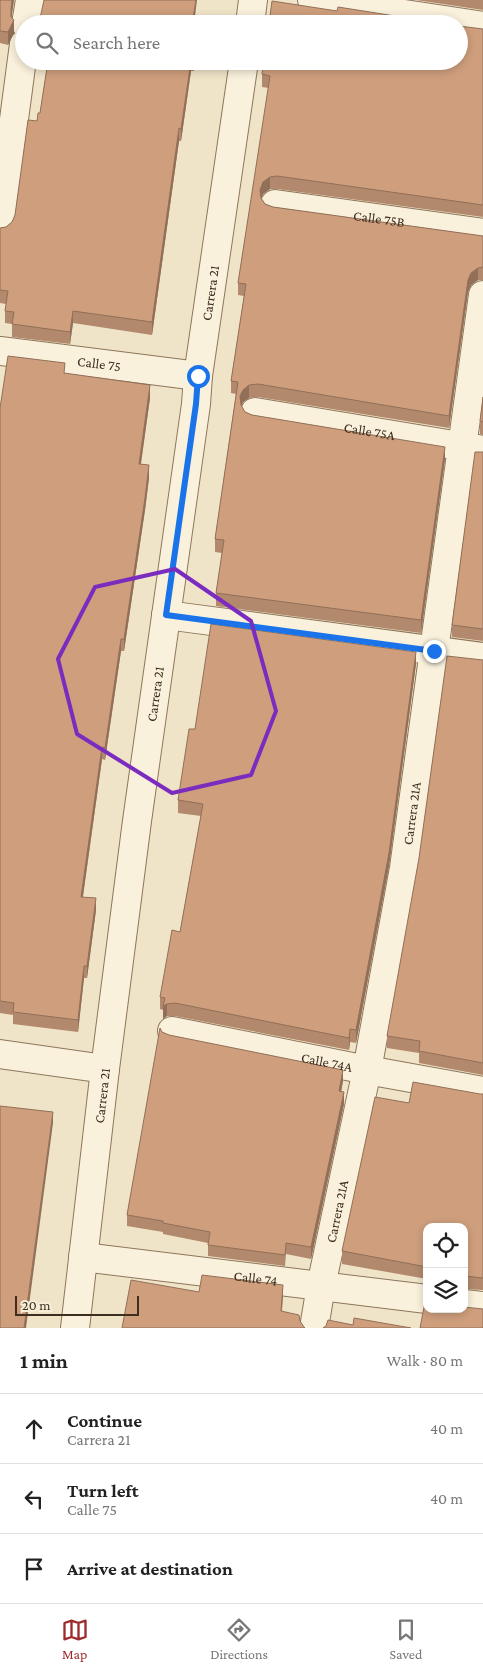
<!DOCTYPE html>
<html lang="en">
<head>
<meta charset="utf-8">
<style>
  :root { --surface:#fff; --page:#f2f2f2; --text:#222; --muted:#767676; --line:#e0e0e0; --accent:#9e2a2b }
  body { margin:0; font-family:"Crimson Pro",serif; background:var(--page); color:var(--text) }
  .controls { position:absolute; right:15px; bottom:15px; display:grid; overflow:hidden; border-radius:10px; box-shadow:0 2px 8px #0003 }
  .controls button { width:45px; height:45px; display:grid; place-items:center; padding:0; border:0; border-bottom:1px solid var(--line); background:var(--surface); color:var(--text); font:25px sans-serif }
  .scale { position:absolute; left:15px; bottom:12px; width:124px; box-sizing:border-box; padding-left:5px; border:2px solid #3d2e20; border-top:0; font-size:14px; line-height:18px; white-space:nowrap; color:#3d2e20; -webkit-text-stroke:4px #f7eed8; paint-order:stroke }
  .stop { position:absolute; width:15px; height:15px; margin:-11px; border:4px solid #1a73e8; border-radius:50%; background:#fff }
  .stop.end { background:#1a73e8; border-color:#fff; box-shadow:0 1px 5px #0008 }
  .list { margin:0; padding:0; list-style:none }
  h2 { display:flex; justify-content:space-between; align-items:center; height:65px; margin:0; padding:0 20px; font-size:21px }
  h2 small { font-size:16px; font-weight:400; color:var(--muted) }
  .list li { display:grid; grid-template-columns:32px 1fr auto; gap:15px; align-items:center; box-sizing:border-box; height:70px; padding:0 20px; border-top:1px solid var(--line) }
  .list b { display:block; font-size:19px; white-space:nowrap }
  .list p { margin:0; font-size:16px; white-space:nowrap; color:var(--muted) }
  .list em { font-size:16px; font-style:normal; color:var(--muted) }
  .icon { flex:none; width:28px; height:28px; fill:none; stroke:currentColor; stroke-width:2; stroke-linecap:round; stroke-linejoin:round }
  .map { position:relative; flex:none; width:483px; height:1328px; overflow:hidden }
  .search { position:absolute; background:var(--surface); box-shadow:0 2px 8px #0003; left:15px; right:15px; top:15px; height:55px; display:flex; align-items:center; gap:12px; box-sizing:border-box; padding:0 18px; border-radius:28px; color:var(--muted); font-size:19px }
  .sheet { height:275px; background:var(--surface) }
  nav { display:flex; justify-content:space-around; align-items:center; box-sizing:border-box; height:70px; border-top:1px solid var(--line); background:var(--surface); font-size:14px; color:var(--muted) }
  nav a { display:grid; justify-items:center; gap:2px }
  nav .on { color:var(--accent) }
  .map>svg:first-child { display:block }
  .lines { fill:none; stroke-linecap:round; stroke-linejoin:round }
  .minor-casing { stroke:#8d765c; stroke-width:30 }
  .minor { stroke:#faf1dc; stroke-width:28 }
  .wall { fill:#b2896c }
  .shaded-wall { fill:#916f58 }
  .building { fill:#cf9f7d; stroke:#916f58 }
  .route { stroke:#1a73e8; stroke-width:6 }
  .marked { fill:none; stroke:#7b2cbf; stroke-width:4; stroke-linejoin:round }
  .labels { text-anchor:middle; stroke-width:4; stroke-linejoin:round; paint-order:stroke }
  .street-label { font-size:14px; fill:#3d2e20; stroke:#f7eed8 }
</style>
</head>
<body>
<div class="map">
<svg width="483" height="1328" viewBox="0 0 483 1328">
  <rect width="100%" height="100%" fill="#f0e4c8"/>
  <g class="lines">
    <!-- minor casing -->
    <g class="minor-casing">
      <g id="minor">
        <path d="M 312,0 L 483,26"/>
        <path d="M 26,24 L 30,0"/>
        <path d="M 250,24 L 253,0"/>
        <path id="s1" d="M 275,204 L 483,233"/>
        <path d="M 0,225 L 24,44"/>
        <path id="s2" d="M 0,351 L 198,376"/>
        <path id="s3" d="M 255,412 L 483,450"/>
        <path d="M 166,615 L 483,657"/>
        <path id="s4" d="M 172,1031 L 367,1070 L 483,1091"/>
        <path d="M 0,1054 L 105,1069"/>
        <path id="s5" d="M 83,1257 L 427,1299"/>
        <path d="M 464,1304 L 483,1306"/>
        <path id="s6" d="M 75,1328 L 105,1069 L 137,821 L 196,404 L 198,376 L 244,61"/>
        <path id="s7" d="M 314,1328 L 321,1286 L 367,1070 L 404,868 L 483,295"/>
      </g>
    </g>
    <!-- minor -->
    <use href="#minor" class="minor"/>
  </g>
  <!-- wall -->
  <g class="wall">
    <path d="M 0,0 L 14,0 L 11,17 L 14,33 L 8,45 L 0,43 Z"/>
    <path d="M 416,0 L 483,0 L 483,10 Z"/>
    <path d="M 481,29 L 483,29 L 483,217 L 277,189 L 270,189 L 263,194 L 261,198 L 265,204 L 273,207 L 483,236 L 483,280 L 478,280 L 471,285 L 468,292 L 449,428 L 258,397 L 249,398 L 243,402 L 241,406 L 245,412 L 252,415 L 445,459 L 421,633 L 216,606 L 216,593 L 222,553 L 215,552 L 215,539 L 236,394 L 231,393 L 231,381 L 244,296 L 238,295 L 238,283 L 269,88 L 262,87 L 262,74 Z"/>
    <path d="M 48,61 L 196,61 L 194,71 L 191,71 L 181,141 L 179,141 L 152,335 L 73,323 L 70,344 L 12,337 L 12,324 L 5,323 L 5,311 L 6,304 L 0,303 L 0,228 L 6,227 L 12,222 L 15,215 L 37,121 L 40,113 Z"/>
    <path d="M 65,373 L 150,398 L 141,464 L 149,478 L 145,510 L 124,651 L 121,651 L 105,760 L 102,759 L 83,897 L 96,910 L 87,978 L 84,978 L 78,1032 L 13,1024 L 13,1015 L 0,1013 L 0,408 Z"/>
    <path d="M 483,397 L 483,435 L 480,434 L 480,421 Z"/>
    <path d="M 483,452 L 483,641 L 452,637 L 452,625 Z"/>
    <path d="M 481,660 L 483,660 L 483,1075 L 419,1063 L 419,1053 L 387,1048 L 387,1036 Z"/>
    <path d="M 416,664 L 389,866 L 356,1043 L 350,1042 L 349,1050 L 175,1016 L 167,1016 L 163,1019 L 163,1010 L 160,1009 L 160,997 L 180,932 L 201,816 L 178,813 L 178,800 L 195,729 Z"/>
    <path d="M 162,1032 L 169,1035 L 343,1081 L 341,1092 L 344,1104 L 311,1259 L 286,1254 L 285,1266 L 208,1256 L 208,1243 L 163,1234 L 163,1232 L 127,1226 L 127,1215 Z"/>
    <path d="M 480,1094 L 483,1094 L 483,1290 L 464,1289 L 464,1227 L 427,1227 L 427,1279 L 342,1264 L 342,1251 L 409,1103 Z"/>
  </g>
  <!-- shaded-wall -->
  <g class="shaded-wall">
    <path d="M 12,0 L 14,0 L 11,21 L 11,9 Z"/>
    <path d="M 196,0 L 197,0 L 194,24 L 192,24 Z"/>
    <path d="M 14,20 L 14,33 L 8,45 L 8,32 Z"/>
    <path d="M 191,61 L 191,71 L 181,141 L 181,129 Z"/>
    <path d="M 179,128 L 179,141 L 152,335 L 152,322 Z"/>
    <path d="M 270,177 L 270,189 L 263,194 L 260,202 L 260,190 L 263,182 Z"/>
    <path d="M 478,268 L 478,280 L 471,285 L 468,292 L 449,428 L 449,416 L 468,280 L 471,273 Z"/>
    <path d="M 73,311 L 73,323 L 70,344 L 70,332 Z"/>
    <path d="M 150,385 L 150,398 L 139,476 L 139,464 Z"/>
    <path d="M 249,385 L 249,398 L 243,402 L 240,409 L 240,396 L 243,390 Z"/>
    <path d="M 445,447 L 445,459 L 421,633 L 421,620 Z"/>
    <path d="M 149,465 L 149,478 L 145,510 L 124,651 L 124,639 Z"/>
    <path d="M 121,639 L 121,651 L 105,760 L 105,748 Z"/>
    <path d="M 416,652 L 416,664 L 389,866 L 356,1043 L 356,1030 Z"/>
    <path d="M 102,747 L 102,759 L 81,909 L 81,897 Z"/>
    <path d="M 96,898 L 96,910 L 87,978 L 87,966 Z"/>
    <path d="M 84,966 L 84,978 L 78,1032 L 78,1020 Z"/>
    <path d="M 167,1004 L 167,1016 L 163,1019 L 163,1006 Z"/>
    <path d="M 350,1029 L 350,1042 L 349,1050 L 349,1038 Z"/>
    <path d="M 343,1070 L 343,1081 L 339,1103 L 339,1091 Z"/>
    <path d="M 344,1092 L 344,1104 L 311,1259 L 311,1247 Z"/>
    <path d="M 53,1112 L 53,1123 L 26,1328 L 24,1328 Z"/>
    <path d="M 283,1285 L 283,1297 L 281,1324 L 281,1311 Z"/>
  </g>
  <!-- building -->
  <g class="building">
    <path d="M 0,0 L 12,0 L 11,9 L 11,17 L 14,20 L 8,32 L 0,31 Z"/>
    <path d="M 44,0 L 196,0 L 192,24 L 37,24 L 36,23 L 41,14 Z"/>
    <path d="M 272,1 L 337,11 L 338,7 L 446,24 L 269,24 Z"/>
    <path d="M 459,26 L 483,29 L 483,205 L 277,176 L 270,177 L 263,182 L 260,190 L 261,198 L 265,204 L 273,207 L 483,236 L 483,267 L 478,268 L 471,273 L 468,280 L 449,416 L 258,384 L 249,385 L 243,390 L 240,396 L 241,405 L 245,412 L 252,415 L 445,447 L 421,620 L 216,593 L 224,540 L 215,539 L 238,382 L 231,381 L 246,284 L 238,283 L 270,76 L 262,74 L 264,61 L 459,61 Z"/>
    <path d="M 48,61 L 191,61 L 181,129 L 179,128 L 152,322 L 73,311 L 70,332 L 12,324 L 14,312 L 5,311 L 8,291 L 0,290 L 0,228 L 6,227 L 12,222 L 15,215 L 28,120 L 37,121 L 38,113 L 40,113 Z"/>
    <path d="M 8,356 L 65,363 L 64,373 L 150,385 L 139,464 L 149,465 L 145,498 L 124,639 L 121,639 L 105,748 L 102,747 L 81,897 L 96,898 L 87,966 L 84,966 L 78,1020 L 13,1012 L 14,1003 L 0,1001 L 0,408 Z"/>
    <path d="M 483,397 L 483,422 L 480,421 Z"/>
    <path d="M 475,452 L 483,452 L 483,629 L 452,625 Z"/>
    <path d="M 211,624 L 416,652 L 389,853 L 356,1030 L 350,1029 L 349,1038 L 175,1003 L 167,1004 L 163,1006 L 165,998 L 160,997 L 172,930 L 180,932 L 203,804 L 178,800 L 189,729 L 195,729 Z"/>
    <path d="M 447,656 L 483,660 L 483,1063 L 419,1051 L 420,1041 L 387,1036 L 419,858 Z"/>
    <path d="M 160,1028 L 162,1032 L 169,1035 L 343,1070 L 339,1091 L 344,1092 L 311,1247 L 286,1243 L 285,1255 L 208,1245 L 210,1232 L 163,1223 L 163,1221 L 127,1215 Z"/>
    <path d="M 413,1082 L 480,1094 L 483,1094 L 483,1278 L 464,1276 L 464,1227 L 427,1227 L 427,1267 L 342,1251 L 375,1097 L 409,1103 Z"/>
    <path d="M 0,1106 L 53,1112 L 24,1328 L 0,1328 Z"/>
    <path d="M 202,1275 L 283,1285 L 281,1311 L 299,1315 L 300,1321 L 304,1327 L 305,1328 L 122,1328 L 131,1280 L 199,1292 Z"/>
    <path d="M 425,1302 L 427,1302 L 427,1309 L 464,1309 L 464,1307 L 483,1309 L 483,1328 L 420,1328 Z"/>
    <path d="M 354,1318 L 411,1328 L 323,1328 L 326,1326 L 328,1320 L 353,1325 Z"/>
  </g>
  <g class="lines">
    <!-- route -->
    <path class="route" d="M 198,376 L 196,404 L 166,615 L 434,651"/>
  </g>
  <!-- marked area -->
  <path class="marked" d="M 175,569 L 251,621 L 276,711 L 251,775 L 172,793 L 77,734 L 58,659 L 95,587 Z"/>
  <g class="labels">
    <!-- street labels -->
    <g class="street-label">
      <text dy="5" stroke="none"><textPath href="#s1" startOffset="105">Calle 75B</textPath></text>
      <text dy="5" stroke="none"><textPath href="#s6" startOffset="1044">Carrera 21</textPath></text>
      <text dy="5" stroke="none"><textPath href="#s2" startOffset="100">Calle 75</textPath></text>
      <text dy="5" stroke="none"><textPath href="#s3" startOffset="116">Calle 75A</textPath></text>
      <text dy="5" stroke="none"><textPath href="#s6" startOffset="639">Carrera 21</textPath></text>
      <text dy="5" stroke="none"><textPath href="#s7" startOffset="524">Carrera 21A</textPath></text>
      <text dy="5" stroke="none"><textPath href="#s4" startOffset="158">Calle 74A</textPath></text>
      <text dy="5" stroke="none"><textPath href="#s6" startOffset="234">Carrera 21</textPath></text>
      <text dy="5" stroke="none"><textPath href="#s7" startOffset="119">Carrera 21A</textPath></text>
      <text dy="5" stroke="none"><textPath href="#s5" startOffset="174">Calle 74</textPath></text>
    </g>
  </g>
</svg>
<div class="controls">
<button><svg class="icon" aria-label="locate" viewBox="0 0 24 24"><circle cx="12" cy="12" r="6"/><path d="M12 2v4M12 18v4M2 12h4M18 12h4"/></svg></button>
<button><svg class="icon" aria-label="layers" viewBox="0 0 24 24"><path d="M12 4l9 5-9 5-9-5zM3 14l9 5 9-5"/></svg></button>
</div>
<div class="scale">20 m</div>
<div class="stop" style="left:198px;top:376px"></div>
<div class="stop end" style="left:434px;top:651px"></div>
<div class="search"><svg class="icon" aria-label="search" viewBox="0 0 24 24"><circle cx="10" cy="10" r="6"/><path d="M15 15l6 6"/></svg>Search here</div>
</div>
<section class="sheet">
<h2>1 min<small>Walk · 80 m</small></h2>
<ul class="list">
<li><svg class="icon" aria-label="ahead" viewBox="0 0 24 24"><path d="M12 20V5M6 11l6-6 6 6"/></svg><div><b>Continue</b><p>Carrera 21</p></div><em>40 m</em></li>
<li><svg class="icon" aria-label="left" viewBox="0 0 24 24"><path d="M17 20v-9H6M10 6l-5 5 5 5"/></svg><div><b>Turn left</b><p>Calle 75</p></div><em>40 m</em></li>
<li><svg class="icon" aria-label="arrive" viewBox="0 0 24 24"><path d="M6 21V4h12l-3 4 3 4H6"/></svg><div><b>Arrive at destination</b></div></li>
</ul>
</section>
<nav>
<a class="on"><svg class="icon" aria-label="map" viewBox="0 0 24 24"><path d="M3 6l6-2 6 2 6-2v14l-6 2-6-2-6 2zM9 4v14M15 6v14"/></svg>Map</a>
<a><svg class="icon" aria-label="directions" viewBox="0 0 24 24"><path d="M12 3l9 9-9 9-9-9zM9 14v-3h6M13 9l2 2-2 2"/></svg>Directions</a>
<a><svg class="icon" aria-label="saved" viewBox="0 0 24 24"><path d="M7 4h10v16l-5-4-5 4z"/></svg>Saved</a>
</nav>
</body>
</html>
